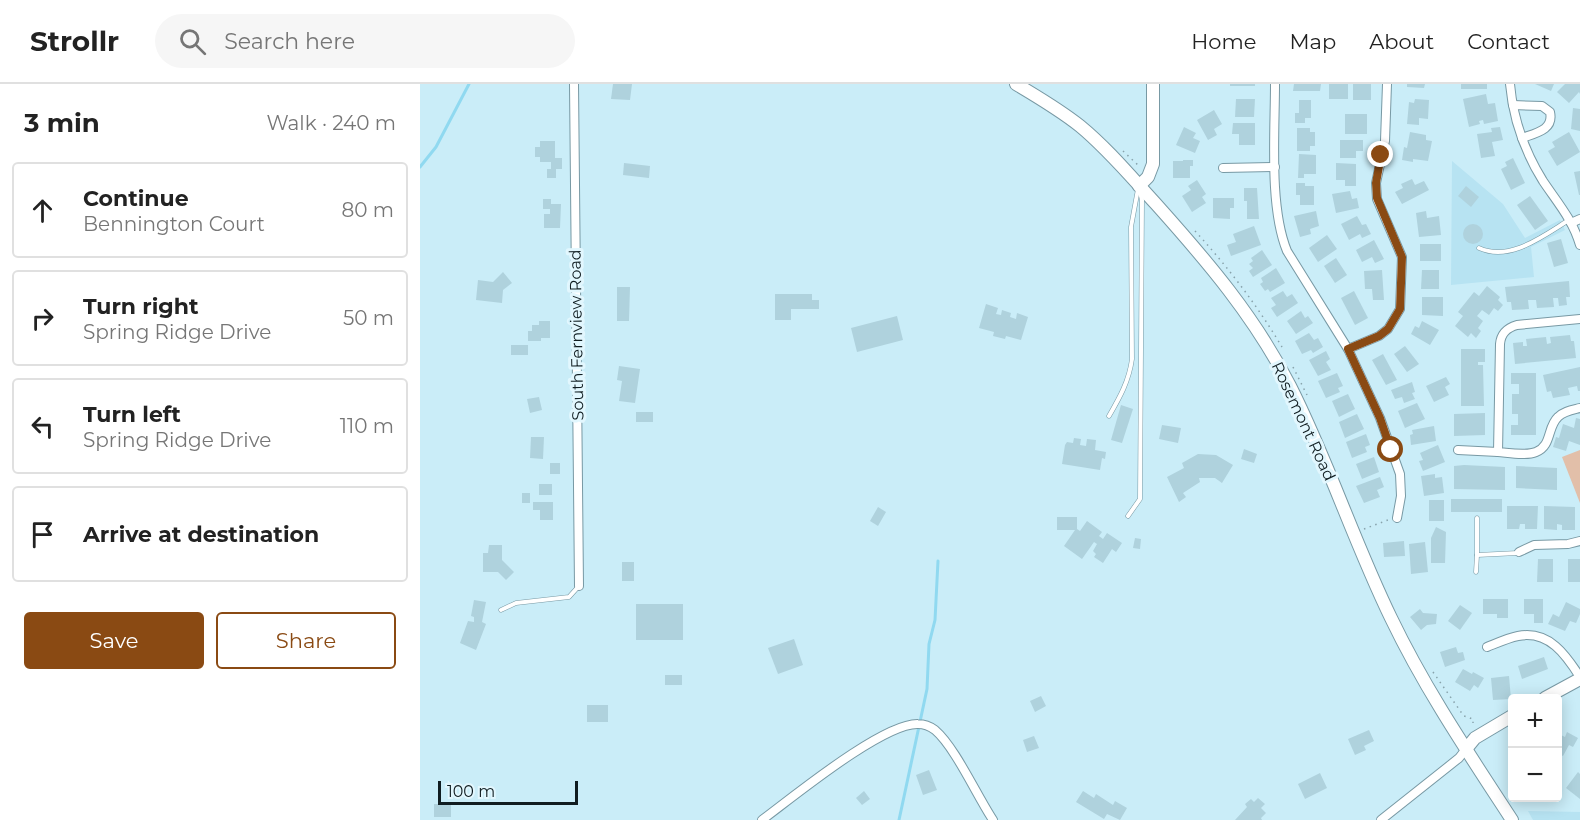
<!DOCTYPE html>
<html lang="en">
<head>
<meta charset="utf-8">
<style>
  :root { --surface:#fff; --page:#f6f6f6; --text:#222; --muted:#767676; --line:#e0e0e0; --accent:#8a4a13 }
  body { margin:0; font-family:Montserrat,sans-serif; background:var(--page); color:var(--text) }
  .controls { position:absolute; right:18px; bottom:18px; display:grid; overflow:hidden; border-radius:6px; box-shadow:0 3px 15px #0003 }
  .controls button { width:54px; height:54px; display:grid; place-items:center; padding:0; border:0; border-bottom:2px solid var(--line); background:var(--surface); color:var(--text); font:30px sans-serif }
  .scale { position:absolute; left:18px; bottom:15px; width:140px; box-sizing:border-box; padding-left:6px; border:3px solid #101d21; border-top:0; font-size:16px; line-height:21px; white-space:nowrap; color:#101d21; -webkit-text-stroke:4px #e2f7fe; paint-order:stroke }
  .stop { position:absolute; width:18px; height:18px; margin:-14px; border:4px solid #8a4a13; border-radius:50%; background:#fff }
  .stop.end { background:#8a4a13; border-color:#fff; box-shadow:0 2px 6px #0008 }
  .list { margin:0; padding:0; list-style:none }
  h2 { display:flex; justify-content:space-between; align-items:center; height:78px; margin:0; padding:0 24px; font-size:26px }
  h2 small { font-size:20px; font-weight:400; color:var(--muted) }
  .list li { display:grid; grid-template-columns:39px 1fr auto; gap:18px; align-items:center; box-sizing:border-box; height:96px; margin:0 12px 12px; padding:0 12px; border:2px solid var(--line); border-radius:6px }
  .list b { display:block; font-size:22px; white-space:nowrap }
  .list p { margin:0; font-size:20px; white-space:nowrap; color:var(--muted) }
  .list em { font-size:20px; font-style:normal; color:var(--muted) }
  .actions { display:flex; gap:12px; padding:18px 24px }
  .actions a { flex:1; padding:14px 0; border:2px solid var(--accent); border-radius:6px; text-align:center; font-size:21px; color:var(--accent) }
  .actions .main { background:var(--accent); color:#fff }
  .icon { flex:none; width:33px; height:33px; fill:none; stroke:currentColor; stroke-width:2; stroke-linecap:round; stroke-linejoin:round }
  .map { position:relative; flex:none; width:1160px; height:736px; overflow:hidden }
  header { display:flex; align-items:center; gap:36px; box-sizing:border-box; height:84px; padding:0 30px; background:var(--surface); border-bottom:2px solid var(--line) }
  header strong { font-size:28px }
  nav { display:flex; gap:33px; margin-inline-start:auto; font-size:21px }
  .search { width:420px; height:54px; background:var(--page); display:flex; align-items:center; gap:15px; box-sizing:border-box; padding:0 21px; border-radius:33px; color:var(--muted); font-size:22px }
  main { display:flex }
  aside { flex:1; background:var(--surface) }
  .map>svg:first-child { display:block }
  .built { fill:#b7e3f2 }
  .green { fill:#e2bfa9 }
  .lines { fill:none; stroke-linecap:round; stroke-linejoin:round }
  .stream { stroke:#90d9f0; stroke-width:3 }
  .building { fill:#afd2dd }
  .lane-casing { stroke:#7899a4; stroke-width:5 }
  .street-casing { stroke:#7899a4; stroke-width:10 }
  .secondary-casing { stroke:#7899a4; stroke-width:14 }
  .path { stroke:#88a3ac; stroke-width:1.5; stroke-dasharray:1.5 4.5; stroke-linecap:butt }
  .lane { stroke:#fff; stroke-width:4 }
  .street { stroke:#fff; stroke-width:8 }
  .secondary { stroke:#fff; stroke-width:12 }
  .route { stroke:#8a4a13; stroke-width:8 }
  .labels { text-anchor:middle; stroke-width:6; stroke-linejoin:round; paint-order:stroke }
  .street-label { font-size:16px; fill:#101d21; stroke:#e2f7fe }
</style>
</head>
<body>
<header>
<strong>Strollr</strong>
<div class="search"><svg class="icon" aria-label="search" viewBox="0 0 24 24"><circle cx="10" cy="10" r="6"/><path d="M15 15l6 6"/></svg>Search here</div>
<nav><a>Home</a><a>Map</a><a>About</a><a>Contact</a></nav>
</header>
<main>
<aside>
<h2>3 min<small>Walk · 240 m</small></h2>
<ul class="list">
<li><svg class="icon" aria-label="ahead" viewBox="0 0 24 24"><path d="M12 20V5M6 11l6-6 6 6"/></svg><div><b>Continue</b><p>Bennington Court</p></div><em>80 m</em></li>
<li><svg class="icon" aria-label="right" viewBox="0 0 24 24"><path d="M7 20v-9h11M14 6l5 5-5 5"/></svg><div><b>Turn right</b><p>Spring Ridge Drive</p></div><em>50 m</em></li>
<li><svg class="icon" aria-label="left" viewBox="0 0 24 24"><path d="M17 20v-9H6M10 6l-5 5 5 5"/></svg><div><b>Turn left</b><p>Spring Ridge Drive</p></div><em>110 m</em></li>
<li><svg class="icon" aria-label="arrive" viewBox="0 0 24 24"><path d="M6 21V4h12l-3 4 3 4H6"/></svg><div><b>Arrive at destination</b></div></li>
</ul>
<div class="actions"><a class="main">Save</a><a>Share</a></div>
</aside>
<div class="map">
<svg width="1160" height="736" viewBox="0 0 1160 736">
  <rect width="100%" height="100%" fill="#caedf8"/>
  <!-- built -->
  <g class="built">
    <path d="M 1032,77 L 1083,120 L 1105,154 L 1140,136 L 1145,146 L 1111,163 L 1114,193 L 1031,201 Z"/>
    <path d="M 1108,727 L 1160,728 L 1160,736 L 1113,736 Z"/>
  </g>
  <!-- green -->
  <path class="green" d="M 1160,366 L 1160,419 L 1142,373 Z"/>
  <g class="lines">
    <!-- stream -->
    <g class="stream">
      <path d="M 0,83 L 16,63 L 49,0"/>
      <path d="M 479,736 L 507,605 L 509,560 L 515,536 L 518,477"/>
    </g>
  </g>
  <!-- building -->
  <g class="building">
    <path d="M 193,0 L 212,0 L 210,16 L 191,15 Z"/>
    <rect x="810" y="0" width="25" height="2"/>
    <path d="M 874,0 L 901,0 L 900,7 L 873,7 Z"/>
    <rect x="909" y="0" width="19" height="15"/>
    <rect x="933" y="0" width="18" height="16"/>
    <path d="M 987,0 L 1005,0 L 1004,4 L 987,3 Z"/>
    <rect x="1041" y="0" width="26" height="5"/>
    <path d="M 1115,0 L 1134,0 L 1131,7 Z"/>
    <path d="M 1145,0 L 1160,0 L 1160,10 L 1159,8 L 1149,19 L 1137,8 Z"/>
    <path d="M 1066,10 L 1068,20 L 1075,19 L 1078,37 L 1064,40 L 1063,36 L 1059,37 L 1060,40 L 1049,43 L 1043,15 Z"/>
    <path d="M 816,15 L 835,15 L 834,33 L 815,33 Z"/>
    <path d="M 995,15 L 1009,16 L 1008,35 L 999,34 L 999,41 L 987,40 L 989,18 L 994,19 Z"/>
    <path d="M 879,16 L 891,16 L 891,34 L 885,34 L 885,39 L 875,39 L 875,29 L 879,29 Z"/>
    <path d="M 1153,24 L 1160,25 L 1160,47 L 1151,45 Z"/>
    <path d="M 794,26 L 802,40 L 794,45 L 797,51 L 788,56 L 777,36 Z"/>
    <rect x="925" y="30" width="22" height="20"/>
    <path d="M 813,39 L 835,39 L 835,61 L 819,61 L 819,50 L 812,50 Z"/>
    <path d="M 764,43 L 776,49 L 773,54 L 780,57 L 775,69 L 756,61 Z"/>
    <path d="M 1080,43 L 1083,56 L 1072,58 L 1075,72 L 1061,74 L 1057,50 L 1072,48 L 1071,44 Z"/>
    <path d="M 877,44 L 890,44 L 890,48 L 895,48 L 895,62 L 890,62 L 890,67 L 877,67 Z"/>
    <path d="M 990,48 L 1006,51 L 1006,56 L 1012,57 L 1008,77 L 993,75 L 993,78 L 982,76 L 984,63 L 987,64 Z"/>
    <path d="M 1149,48 L 1160,68 L 1137,82 L 1128,67 L 1135,63 L 1132,58 Z"/>
    <path d="M 920,56 L 943,56 L 943,67 L 936,67 L 936,74 L 920,74 Z"/>
    <path d="M 120,57 L 135,57 L 135,74 L 142,74 L 142,85 L 136,85 L 136,94 L 127,94 L 127,85 L 131,85 L 131,78 L 120,78 L 120,73 L 115,73 L 115,63 L 120,63 Z"/>
    <path d="M 879,70 L 896,71 L 896,90 L 884,90 L 884,94 L 878,94 Z"/>
    <path d="M 1093,74 L 1105,99 L 1091,106 L 1081,85 L 1087,82 L 1085,78 Z"/>
    <path d="M 763,76 L 773,76 L 773,82 L 770,82 L 770,94 L 753,94 L 753,77 L 763,77 Z"/>
    <path d="M 204,79 L 230,82 L 229,94 L 203,91 Z"/>
    <path d="M 916,79 L 936,80 L 936,102 L 925,102 L 925,96 L 916,96 Z"/>
    <path d="M 1160,87 L 1160,111 L 1159,111 L 1154,88 Z"/>
    <path d="M 992,95 L 995,101 L 1004,97 L 1009,106 L 982,120 L 975,108 L 983,104 L 981,100 Z"/>
    <path d="M 777,96 L 786,110 L 782,113 L 786,119 L 772,128 L 762,112 L 771,106 L 768,102 Z"/>
    <path d="M 876,99 L 885,99 L 885,102 L 894,102 L 894,121 L 880,121 L 880,111 L 876,111 Z"/>
    <path d="M 1046,102 L 1059,113 L 1051,123 L 1038,112 Z"/>
    <path d="M 824,104 L 837,104 L 839,135 L 827,135 L 827,117 L 824,117 Z"/>
    <path d="M 930,107 L 932,115 L 937,114 L 939,124 L 916,129 L 912,110 Z"/>
    <path d="M 1110,112 L 1128,137 L 1115,146 L 1097,121 Z"/>
    <path d="M 793,114 L 814,114 L 814,124 L 810,124 L 810,135 L 793,134 Z"/>
    <path d="M 123,115 L 131,115 L 131,120 L 141,120 L 140,144 L 124,144 L 124,130 L 130,130 L 130,125 L 123,125 Z"/>
    <path d="M 896,127 L 899,142 L 890,145 L 891,150 L 880,153 L 874,132 Z"/>
    <path d="M 1006,127 L 1007,134 L 1019,132 L 1021,151 L 999,153 L 996,129 Z"/>
    <path d="M 937,132 L 942,141 L 946,140 L 951,150 L 942,154 L 940,150 L 929,156 L 921,140 Z"/>
    <circle cx="1053" cy="150" r="10"/>
    <path d="M 834,142 L 841,161 L 811,172 L 807,161 L 816,158 L 813,150 Z"/>
    <path d="M 907,151 L 917,165 L 898,178 L 889,164 Z"/>
    <path d="M 1141,155 L 1148,179 L 1134,183 L 1127,159 Z"/>
    <path d="M 954,156 L 964,175 L 955,179 L 952,173 L 942,178 L 936,166 Z"/>
    <rect x="1000" y="160" width="21" height="17"/>
    <path d="M 842,166 L 852,181 L 833,193 L 829,187 L 833,184 L 829,180 L 833,177 L 831,174 Z"/>
    <path d="M 916,174 L 927,191 L 915,199 L 904,182 Z"/>
    <path d="M 856,184 L 865,199 L 850,208 L 848,205 L 845,207 L 840,200 L 843,198 L 841,194 Z"/>
    <path d="M 962,186 L 964,216 L 953,216 L 952,205 L 945,205 L 944,187 Z"/>
    <path d="M 1002,186 L 1019,186 L 1019,205 L 1001,205 Z"/>
    <path d="M 83,188 L 92,199 L 83,206 L 82,219 L 56,216 L 58,196 L 73,198 Z"/>
    <path d="M 1149,197 L 1150,213 L 1146,213 L 1147,221 L 1139,222 L 1138,214 L 1133,214 L 1134,223 L 1117,224 L 1116,216 L 1108,216 L 1109,225 L 1092,226 L 1091,218 L 1087,218 L 1085,203 Z"/>
    <path d="M 1067,202 L 1080,213 L 1078,216 L 1083,221 L 1078,227 L 1074,224 L 1069,231 L 1062,226 L 1057,232 L 1063,237 L 1058,244 L 1061,247 L 1056,254 L 1051,249 L 1048,253 L 1035,242 L 1043,232 L 1038,228 L 1054,208 L 1059,212 Z"/>
    <path d="M 197,203 L 210,203 L 209,237 L 197,237 Z"/>
    <path d="M 863,207 L 867,213 L 872,210 L 878,219 L 857,233 L 851,224 L 856,221 L 851,214 Z"/>
    <path d="M 934,207 L 948,234 L 935,241 L 921,214 Z"/>
    <path d="M 355,210 L 392,210 L 392,216 L 399,216 L 399,225 L 371,225 L 371,236 L 355,236 Z"/>
    <path d="M 1002,213 L 1023,213 L 1023,232 L 1002,231 Z"/>
    <path d="M 566,220 L 578,224 L 576,230 L 581,231 L 582,226 L 591,229 L 590,233 L 596,235 L 597,229 L 608,233 L 601,256 L 586,252 L 585,255 L 573,252 L 574,248 L 559,244 Z"/>
    <path d="M 881,227 L 885,234 L 888,232 L 893,239 L 876,250 L 867,237 Z"/>
    <path d="M 477,232 L 483,256 L 437,268 L 431,244 Z"/>
    <path d="M 119,237 L 130,237 L 130,254 L 121,254 L 121,257 L 108,257 L 108,247 L 112,247 L 112,241 L 119,241 Z"/>
    <path d="M 1002,237 L 1019,246 L 1010,261 L 991,250 L 995,242 L 999,244 Z"/>
    <path d="M 889,249 L 894,256 L 898,254 L 903,263 L 893,269 L 891,266 L 882,270 L 875,257 Z"/>
    <path d="M 1150,251 L 1151,257 L 1154,257 L 1156,274 L 1095,280 L 1093,259 L 1103,258 L 1103,262 L 1107,262 L 1106,255 L 1126,253 L 1127,260 L 1131,259 L 1130,253 Z"/>
    <rect x="91" y="261" width="17" height="10"/>
    <path d="M 985,262 L 999,280 L 987,288 L 974,270 Z"/>
    <path d="M 1041,265 L 1065,265 L 1065,278 L 1058,278 L 1058,281 L 1063,281 L 1064,322 L 1041,322 Z"/>
    <path d="M 906,267 L 910,275 L 906,278 L 911,286 L 898,292 L 889,276 Z"/>
    <path d="M 963,270 L 977,296 L 966,301 L 952,276 Z"/>
    <path d="M 199,282 L 220,285 L 215,319 L 199,317 L 202,297 L 197,296 Z"/>
    <path d="M 1160,283 L 1160,307 L 1158,307 L 1157,302 L 1148,304 L 1150,311 L 1133,314 L 1131,307 L 1127,308 L 1123,291 Z"/>
    <path d="M 917,289 L 923,302 L 918,304 L 920,308 L 906,314 L 898,297 Z"/>
    <path d="M 1091,289 L 1116,289 L 1116,351 L 1091,351 L 1091,341 L 1098,341 L 1098,330 L 1092,330 L 1092,310 L 1099,310 L 1099,300 L 1091,300 Z"/>
    <path d="M 1026,293 L 1030,300 L 1025,303 L 1029,311 L 1014,318 L 1006,302 Z"/>
    <path d="M 992,298 L 995,308 L 992,309 L 995,315 L 984,319 L 982,313 L 975,315 L 971,306 Z"/>
    <path d="M 928,310 L 935,325 L 919,333 L 912,317 Z"/>
    <path d="M 119,313 L 122,326 L 110,329 L 107,315 Z"/>
    <path d="M 997,319 L 1005,335 L 985,344 L 978,327 Z"/>
    <path d="M 701,321 L 713,325 L 702,359 L 691,356 Z"/>
    <rect x="216" y="328" width="17" height="10"/>
    <path d="M 1065,329 L 1065,351 L 1034,352 L 1034,330 Z"/>
    <path d="M 937,330 L 944,345 L 925,354 L 919,338 Z"/>
    <path d="M 1156,334 L 1160,335 L 1160,361 L 1149,357 L 1146,367 L 1133,363 L 1136,353 L 1139,354 L 1143,340 L 1154,344 Z"/>
    <path d="M 742,341 L 761,344 L 758,359 L 739,355 Z"/>
    <path d="M 1014,342 L 1016,357 L 991,361 L 990,351 L 993,350 L 992,346 Z"/>
    <path d="M 946,350 L 950,361 L 945,363 L 947,368 L 932,374 L 926,358 Z"/>
    <path d="M 111,353 L 124,353 L 123,375 L 110,374 Z"/>
    <path d="M 654,354 L 661,355 L 660,361 L 666,362 L 667,355 L 676,356 L 675,366 L 686,368 L 685,375 L 682,374 L 680,386 L 642,380 L 645,361 L 647,358 L 653,359 Z"/>
    <path d="M 1018,361 L 1025,378 L 1003,387 L 999,377 L 1003,376 L 1000,369 Z"/>
    <path d="M 824,365 L 837,370 L 834,379 L 821,375 Z"/>
    <path d="M 778,370 L 796,371 L 813,381 L 802,399 L 795,394 L 779,394 L 780,398 L 763,409 L 766,413 L 759,418 L 747,393 L 764,384 L 762,379 Z"/>
    <path d="M 954,373 L 959,388 L 942,395 L 936,380 Z"/>
    <rect x="130" y="379" width="10" height="11"/>
    <path d="M 1044,381 L 1085,383 L 1085,406 L 1034,405 L 1034,382 Z"/>
    <path d="M 1096,382 L 1137,384 L 1137,406 L 1096,404 Z"/>
    <path d="M 1015,390 L 1015,394 L 1022,393 L 1024,409 L 1004,412 L 1001,392 Z"/>
    <path d="M 960,393 L 964,403 L 957,406 L 960,413 L 944,419 L 936,402 Z"/>
    <rect x="119" y="400" width="13" height="11"/>
    <rect x="102" y="409" width="8" height="10"/>
    <rect x="1031" y="415" width="51" height="13"/>
    <rect x="1009" y="416" width="15" height="21"/>
    <path d="M 113,418 L 133,418 L 133,436 L 120,436 L 120,426 L 113,426 Z"/>
    <path d="M 1087,422 L 1118,422 L 1117,445 L 1105,445 L 1105,440 L 1100,440 L 1099,445 L 1087,445 Z"/>
    <path d="M 1124,422 L 1155,423 L 1155,446 L 1142,446 L 1142,441 L 1137,440 L 1137,446 L 1124,445 Z"/>
    <path d="M 458,423 L 466,428 L 458,442 L 450,437 Z"/>
    <path d="M 637,433 L 657,433 L 657,445 L 660,447 L 667,437 L 682,448 L 679,452 L 683,455 L 687,449 L 702,459 L 696,468 L 692,465 L 683,479 L 674,473 L 676,470 L 673,467 L 677,460 L 674,458 L 662,475 L 644,462 L 655,446 L 637,446 Z"/>
    <path d="M 1016,443 L 1026,448 L 1025,479 L 1011,479 L 1011,454 Z"/>
    <path d="M 715,454 L 721,455 L 720,465 L 713,464 Z"/>
    <path d="M 984,457 L 985,472 L 964,473 L 963,459 Z"/>
    <path d="M 1005,458 L 1008,488 L 991,490 L 989,460 Z"/>
    <path d="M 69,461 L 82,461 L 82,476 L 94,488 L 86,496 L 78,488 L 63,488 L 63,469 L 68,469 Z"/>
    <path d="M 1118,475 L 1133,475 L 1133,498 L 1117,498 Z"/>
    <rect x="1148" y="475" width="12" height="23"/>
    <rect x="202" y="478" width="12" height="19"/>
    <path d="M 1063,515 L 1088,515 L 1088,534 L 1077,534 L 1077,530 L 1063,530 Z"/>
    <path d="M 1104,515 L 1123,515 L 1123,539 L 1114,539 L 1114,530 L 1104,530 Z"/>
    <path d="M 54,516 L 66,518 L 62,538 L 66,540 L 56,566 L 40,559 L 48,537 L 54,538 L 54,533 L 51,532 Z"/>
    <path d="M 1146,518 L 1160,525 L 1160,530 L 1156,539 L 1150,537 L 1145,547 L 1128,540 L 1133,530 L 1139,533 Z"/>
    <rect x="216" y="520" width="47" height="36"/>
    <path d="M 1040,521 L 1052,529 L 1040,546 L 1028,537 Z"/>
    <path d="M 1000,525 L 1003,529 L 1017,530 L 1016,540 L 1007,541 L 1001,546 L 990,533 Z"/>
    <path d="M 374,555 L 383,581 L 358,590 L 348,564 Z"/>
    <path d="M 1036,563 L 1038,569 L 1043,568 L 1045,576 L 1025,583 L 1020,568 Z"/>
    <path d="M 1124,573 L 1128,585 L 1102,595 L 1098,582 Z"/>
    <path d="M 1043,585 L 1052,590 L 1053,588 L 1064,594 L 1058,604 L 1054,601 L 1050,607 L 1035,598 Z"/>
    <rect x="245" y="591" width="17" height="10"/>
    <path d="M 1089,592 L 1091,615 L 1073,616 L 1071,594 Z"/>
    <path d="M 621,612 L 626,622 L 615,628 L 610,617 Z"/>
    <rect x="167" y="621" width="21" height="17"/>
    <path d="M 949,646 L 954,657 L 944,662 L 946,666 L 935,671 L 928,655 Z"/>
    <path d="M 1147,648 L 1158,654 L 1153,663 L 1149,661 L 1143,672 L 1138,669 L 1138,653 L 1139,650 L 1145,653 Z"/>
    <path d="M 614,652 L 619,664 L 607,668 L 603,656 Z"/>
    <path d="M 509,686 L 517,706 L 503,711 L 496,691 Z"/>
    <path d="M 1158,688 L 1160,690 L 1160,715 L 1146,704 Z"/>
    <path d="M 900,689 L 907,704 L 885,715 L 878,700 Z"/>
    <path d="M 444,707 L 450,715 L 442,721 L 436,714 Z"/>
    <path d="M 663,707 L 674,714 L 676,710 L 693,721 L 695,717 L 707,724 L 700,736 L 687,730 L 684,735 L 656,718 Z"/>
    <path d="M 838,714 L 845,720 L 841,724 L 846,729 L 841,734 L 842,736 L 815,736 L 827,723 L 825,720 L 831,715 L 834,718 Z"/>
    <rect x="14" y="720" width="17" height="13"/>
  </g>
  <g class="lines">
    <!-- lane casing -->
    <g class="lane-casing">
      <g id="lane">
        <path d="M 1059,164 C 1090,178 1123,152 1149,136"/>
        <path d="M 689,332 C 700,313 709,297 712,275 L 711,143 L 718,105"/>
        <path d="M 708,432 L 720,415 L 722,116 L 720,108"/>
        <path d="M 1057,434 L 1057,471 L 1098,469"/>
        <path d="M 1056,488 L 1057,471"/>
        <path d="M 81,526 L 96,519 L 149,513 L 158,503"/>
      </g>
    </g>
    <!-- street casing -->
    <g class="street-casing">
      <g id="street">
        <path d="M 154,0 L 159,502"/>
        <path d="M 855,0 C 855,49 849,123 867,167 L 928,265 L 960,334 L 980,390 L 981,412 L 977,434"/>
        <path d="M 1090,0 C 1093,34 1105,68 1123,97 C 1137,118 1153,136 1160,161"/>
        <path d="M 1093,21 L 1122,22 L 1130,28 C 1134,46 1116,49 1102,54"/>
        <path d="M 803,84 L 855,83"/>
        <path d="M 1151,139 L 1160,135"/>
        <path d="M 1160,235 L 1097,241 C 1087,244 1081,249 1080,260 L 1078,368 C 1090,369 1106,372 1116,368 C 1132,362 1127,343 1138,333 C 1144,327 1152,326 1160,324"/>
        <path d="M 928,265 L 959,252 L 968,245 L 980,225 L 982,173 L 957,115 L 956,99 L 965,57 L 967,0"/>
        <path d="M 1038,366 L 1078,368"/>
        <path d="M 1099,468 L 1114,461 L 1148,460 L 1160,457"/>
        <path d="M 1067,563 C 1077,559 1088,554 1098,552 C 1129,546 1146,571 1160,593"/>
        <path d="M 342,736 C 373,713 463,639 498,640 C 504,640 511,643 515,646 C 535,663 557,712 573,736"/>
        <path d="M 961,736 L 1039,674 L 1046,665"/>
      </g>
    </g>
    <!-- secondary casing -->
    <g class="secondary-casing">
      <g id="secondary">
        <path d="M 596,0 C 618,13 640,26 660,42 C 688,65 712,94 736,120 C 787,177 835,233 870,302 C 908,377 934,458 971,534 C 1005,605 1049,670 1092,736"/>
        <path d="M 719,102 L 728,93 L 733,80 L 733,0"/>
        <path d="M 1125,614 L 1160,595"/>
        <path d="M 1046,665 L 1055,654 L 1092,632"/>
      </g>
    </g>
    <!-- path -->
    <g class="path">
      <path d="M 703,67 L 719,82"/>
      <path d="M 775,147 C 808,183 837,221 862,263"/>
      <path d="M 873,283 L 887,311"/>
      <path d="M 944,445 L 968,436"/>
      <path d="M 1013,588 L 1041,628 L 1044,632 L 1053,635 L 1053,639"/>
    </g>
    <!-- lane -->
    <use href="#lane" class="lane"/>
    <!-- street -->
    <use href="#street" class="street"/>
    <!-- secondary -->
    <use href="#secondary" class="secondary"/>
  </g>
  <g class="lines">
    <!-- route -->
    <path class="route" d="M 961,71 L 956,99 L 957,114 L 982,173 L 980,225 L 968,245 L 959,252 L 928,265 L 960,334 L 971,366"/>
  </g>
  <g class="labels">
    <!-- street labels -->
    <g class="street-label">
      <text transform="translate(156 251) rotate(-91)" y="6">South Fernview Road</text>
      <text transform="translate(884 337) rotate(65)" y="6">Rosemont Road</text>
    </g>
  </g>
</svg>
<div class="controls">
<button>+</button>
<button>−</button>
</div>
<div class="scale">100 m</div>
<div class="stop" style="left:971px;top:366px"></div>
<div class="stop end" style="left:961px;top:71px"></div>
</div>
</main>
</body>
</html>
